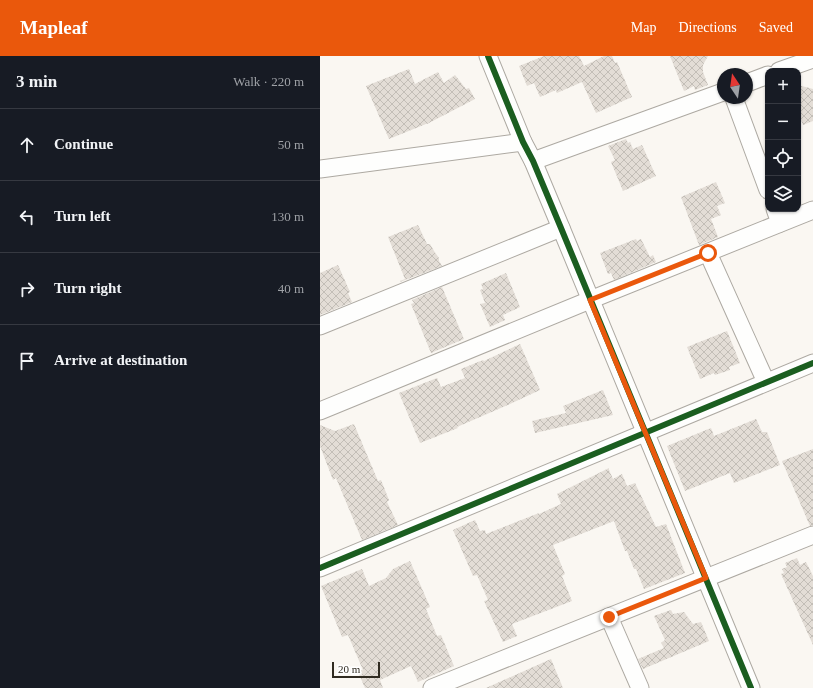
<!DOCTYPE html>
<html lang="en">
<head>
<meta charset="utf-8">
<style>
  :root { --surface:#171b24; --page:#242831; --text:#f1f3f6; --muted:#9ea1a6; --line:#363941; --accent:#ea580c }
  body { margin:0; font-family:Georgia,serif; background:var(--page); color:var(--text) }
  .controls { position:absolute; right:12px; top:12px; display:grid; overflow:hidden; border-radius:8px; box-shadow:0 1px 3px #0004 }
  .controls button { width:36px; height:36px; display:grid; place-items:center; padding:0; border:0; border-bottom:1px solid var(--line); background:var(--surface); color:var(--text); font:20px sans-serif }
  .compass { position:absolute; left:397px; top:12px; width:36px; height:36px; border-radius:50%; background:var(--surface); box-shadow:0 1px 3px #0004; rotate:347deg }
  .scale { position:absolute; left:12px; bottom:10px; width:48px; box-sizing:border-box; padding-left:4px; border:2px solid #302b21; border-top:0; font-size:11px; line-height:14px; white-space:nowrap; color:#302b21; -webkit-text-stroke:3px #fff; paint-order:stroke }
  .stop { position:absolute; width:12px; height:12px; margin:-9px; border:3px solid #ea580c; border-radius:50%; background:#fff }
  .stop.end { background:#ea580c; border-color:#fff; box-shadow:0 1px 4px #0008 }
  .list { margin:0; padding:0; list-style:none }
  h2 { display:flex; justify-content:space-between; align-items:center; height:52px; margin:0; padding:0 16px; font-size:17px }
  h2 small { font-size:13px; font-weight:400; color:var(--muted) }
  .list li { display:grid; grid-template-columns:26px 1fr auto; gap:12px; align-items:center; box-sizing:border-box; height:72px; padding:0 16px; border-top:1px solid var(--line) }
  .list b { display:block; font-size:15px; white-space:nowrap }
  .list em { font-size:13px; font-style:normal; color:var(--muted) }
  .icon { flex:none; width:22px; height:22px; fill:none; stroke:currentColor; stroke-width:2; stroke-linecap:round; stroke-linejoin:round }
  .map { position:relative; flex:none; width:493px; height:632px; overflow:hidden }
  header { display:flex; align-items:center; gap:24px; box-sizing:border-box; height:56px; padding:0 20px; background:var(--accent); color:#fff }
  header strong { font-size:19px }
  nav { display:flex; gap:22px; margin-inline-start:auto; font-size:14px }
  main { display:flex }
  aside { flex:1; background:var(--surface) }
  .map>svg:first-child { display:block }
  .building { fill:url(#building-cross-hatch) }
  .lines { fill:none; stroke-linecap:round; stroke-linejoin:round }
  .minor-casing { stroke:#ada9a2; stroke-width:19 }
  .minor { stroke:#fefefd; stroke-width:17 }
  .cycleway-casing { stroke:#fff; stroke-width:8 }
  .cycleway { stroke:#1b5e20; stroke-width:6 }
  .route { stroke:#ea580c; stroke-width:5 }
</style>
</head>
<body>
<header>
<strong>Mapleaf</strong>
<nav><a>Map</a><a>Directions</a><a>Saved</a></nav>
</header>
<main>
<aside>
<h2>3 min<small>Walk · 220 m</small></h2>
<ul class="list">
<li><svg class="icon" aria-label="ahead" viewBox="0 0 24 24"><path d="M12 20V5M6 11l6-6 6 6"/></svg><div><b>Continue</b></div><em>50 m</em></li>
<li><svg class="icon" aria-label="left" viewBox="0 0 24 24"><path d="M17 20v-9H6M10 6l-5 5 5 5"/></svg><div><b>Turn left</b></div><em>130 m</em></li>
<li><svg class="icon" aria-label="right" viewBox="0 0 24 24"><path d="M7 20v-9h11M14 6l5 5-5 5"/></svg><div><b>Turn right</b></div><em>40 m</em></li>
<li><svg class="icon" aria-label="arrive" viewBox="0 0 24 24"><path d="M6 21V4h12l-3 4 3 4H6"/></svg><div><b>Arrive at destination</b></div></li>
</ul>
</aside>
<div class="map">
<svg width="493" height="632" viewBox="0 0 493 632">
  <defs>
    <pattern id="building-cross-hatch" width="8" height="8" patternUnits="userSpaceOnUse"><rect width="8" height="8" fill="#e3ddd6"/><path d="M0 0l8 8M0 8l8-8" fill="none" stroke="#c3beb7"/></pattern>
  </defs>
  <rect width="100%" height="100%" fill="#faf7f2"/>
  <!-- building -->
  <g class="building">
    <path d="M 224,0 L 259,0 L 264,10 L 284,0 L 292,0 L 295,7 L 297,6 L 312,41 L 276,57 L 262,26 L 237,37 L 236,34 L 220,41 L 214,27 L 207,30 L 199,10 Z"/>
    <path d="M 350,0 L 388,0 L 383,9 L 383,16 L 388,29 L 375,34 L 374,30 L 364,35 Z"/>
    <path d="M 89,13 L 95,28 L 118,16 L 124,27 L 135,19 L 146,33 L 149,32 L 155,43 L 107,68 L 106,68 L 69,83 L 46,30 Z"/>
    <path d="M 478,29 L 493,33 L 493,65 L 483,69 L 478,56 Z"/>
    <path d="M 306,83 L 308,87 L 310,86 L 313,93 L 322,89 L 336,120 L 303,135 L 291,106 L 295,104 L 288,90 Z"/>
    <path d="M 396,126 L 405,147 L 397,150 L 401,159 L 391,163 L 398,181 L 379,189 L 361,141 Z"/>
    <path d="M 98,169 L 107,188 L 110,188 L 114,195 L 119,202 L 119,205 L 122,210 L 80,226 L 80,225 L 85,223 L 68,181 Z"/>
    <path d="M 316,183 L 317,185 L 321,183 L 330,201 L 333,199 L 336,206 L 294,224 L 291,217 L 288,218 L 280,197 Z"/>
    <path d="M 18,209 L 30,236 L 28,237 L 32,246 L 0,259 L 0,217 Z"/>
    <path d="M 186,217 L 200,251 L 183,259 L 185,264 L 170,271 L 160,248 L 165,247 L 160,234 L 163,233 L 161,228 Z"/>
    <path d="M 122,231 L 144,283 L 111,297 L 91,248 L 94,247 L 92,244 Z"/>
    <path d="M 407,275 L 420,307 L 409,311 L 410,314 L 395,319 L 394,317 L 380,323 L 367,291 Z"/>
    <path d="M 200,288 L 220,334 L 190,348 L 137,371 L 138,372 L 100,387 L 79,337 L 117,322 L 121,331 L 145,322 L 141,313 L 163,304 L 164,305 Z"/>
    <path d="M 283,334 L 293,359 L 215,377 L 212,365 L 246,357 L 243,350 Z"/>
    <path d="M 436,363 L 442,376 L 447,376 L 460,409 L 414,427 L 410,417 L 365,435 L 347,390 L 391,372 L 394,380 Z"/>
    <path d="M 34,368 L 58,425 L 61,424 L 69,444 L 67,446 L 78,469 L 42,484 L 16,422 L 13,424 L 0,390 L 0,369 L 15,375 Z"/>
    <path d="M 493,393 L 493,469 L 490,470 L 462,405 Z"/>
    <path d="M 289,412 L 289,414 L 293,423 L 302,418 L 307,430 L 315,427 L 336,471 L 346,468 L 365,517 L 324,533 L 316,513 L 314,513 L 307,495 L 305,495 L 294,465 L 233,489 L 245,518 L 242,520 L 252,545 L 192,568 L 197,580 L 183,586 L 164,545 L 168,544 L 157,519 L 153,520 L 133,474 L 155,464 L 160,475 L 165,474 L 166,478 L 219,457 L 219,458 L 241,448 L 237,438 Z"/>
    <path d="M 477,502 L 480,509 L 486,506 L 493,520 L 493,589 L 461,518 L 464,517 L 462,513 L 467,511 L 465,507 Z"/>
    <path d="M 90,505 L 110,551 L 106,553 L 117,580 L 121,579 L 134,610 L 98,626 L 91,610 L 60,624 L 63,632 L 45,632 L 38,616 L 43,614 L 28,579 L 22,581 L 1,530 L 42,513 L 49,530 L 66,522 L 73,513 Z"/>
    <path d="M 351,554 L 353,558 L 364,556 L 373,568 L 381,566 L 389,585 L 323,613 L 318,603 L 344,592 L 341,587 L 345,584 L 334,560 Z"/>
    <path d="M 231,603 L 243,632 L 166,632 Z"/>
  </g>
  <g class="lines">
    <!-- minor casing -->
    <g class="minor-casing">
      <g id="minor">
        <path d="M 168,0 L 203,86 L 213,105 L 241,172 L 431,632"/>
        <path d="M 459,15 L 493,3"/>
        <path d="M 427,27 L 448,19"/>
        <path d="M 414,42 L 448,134"/>
        <path d="M 213,105 L 403,36"/>
        <path d="M 0,113 L 203,86"/>
        <path d="M 455,153 L 460,167"/>
        <path d="M 388,197 L 446,326"/>
        <path d="M 0,270 L 241,172"/>
        <path d="M 0,355 L 270,244 L 493,154"/>
        <path d="M 0,512 L 493,307"/>
        <path d="M 289,561 L 320,632"/>
        <path d="M 112,632 L 493,479"/>
      </g>
    </g>
    <!-- minor -->
    <use href="#minor" class="minor"/>
    <!-- cycleway casing -->
    <g class="cycleway-casing">
      <g id="cycleway">
        <path d="M 168,0 L 203,86 L 213,105 L 241,172 L 431,632"/>
        <path d="M 0,512 L 493,307"/>
      </g>
    </g>
    <!-- cycleway -->
    <use href="#cycleway" class="cycleway"/>
  </g>
  <g class="lines">
    <!-- route -->
    <path class="route" d="M 289,561 L 386,522 L 270,244 L 388,197"/>
  </g>
</svg>
<div class="controls">
<button>+</button>
<button>−</button>
<button><svg class="icon" aria-label="locate" viewBox="0 0 24 24"><circle cx="12" cy="12" r="6"/><path d="M12 2v4M12 18v4M2 12h4M18 12h4"/></svg></button>
<button><svg class="icon" aria-label="layers" viewBox="0 0 24 24"><path d="M12 4l9 5-9 5-9-5zM3 14l9 5 9-5"/></svg></button>
</div>
<svg class="compass" viewBox="-18 -18 36 36"><path d="M0-13l5 13h-10z" fill="#e53935"/><path d="M0 13l5-13h-10z" fill="#9ea1a6"/></svg>
<div class="scale">20 m</div>
<div class="stop" style="left:388px;top:197px"></div>
<div class="stop end" style="left:289px;top:561px"></div>
</div>
</main>
</body>
</html>
